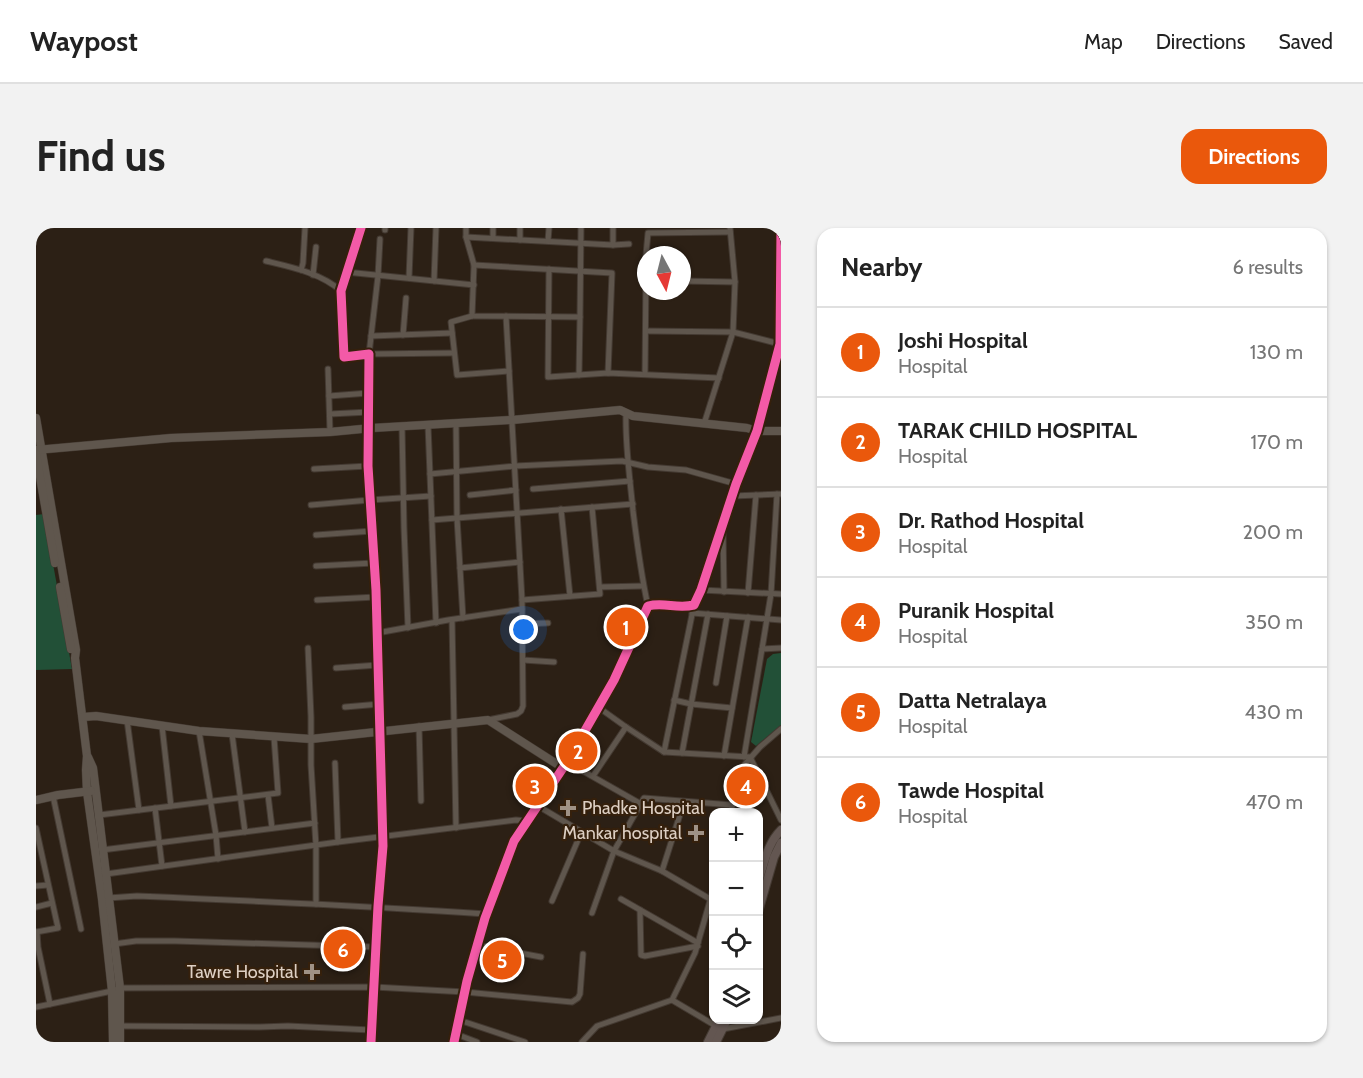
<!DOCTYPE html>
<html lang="en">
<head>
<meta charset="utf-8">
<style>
  :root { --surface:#fff; --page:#f2f2f2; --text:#222; --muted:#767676; --line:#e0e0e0; --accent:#ea580c }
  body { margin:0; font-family:Cabin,sans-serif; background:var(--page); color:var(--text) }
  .controls { position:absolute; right:18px; bottom:18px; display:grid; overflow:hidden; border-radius:12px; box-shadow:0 2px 4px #0004 }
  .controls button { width:54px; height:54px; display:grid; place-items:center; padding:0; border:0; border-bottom:2px solid var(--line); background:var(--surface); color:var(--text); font:30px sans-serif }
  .compass { position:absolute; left:601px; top:18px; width:54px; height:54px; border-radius:50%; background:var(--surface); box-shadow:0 2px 4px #0004; rotate:173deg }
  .you { position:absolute; left:488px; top:402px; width:21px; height:21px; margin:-15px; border:4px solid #fff; border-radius:50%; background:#1a73e8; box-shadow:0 0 0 9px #1a73e833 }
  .badge { display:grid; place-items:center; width:39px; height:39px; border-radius:50%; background:var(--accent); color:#fff; font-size:20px; font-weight:700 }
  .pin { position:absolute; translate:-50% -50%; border:3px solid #fff; box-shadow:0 2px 6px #0006 }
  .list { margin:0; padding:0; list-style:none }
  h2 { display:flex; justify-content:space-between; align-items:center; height:78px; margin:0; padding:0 24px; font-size:26px }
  h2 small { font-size:20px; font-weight:400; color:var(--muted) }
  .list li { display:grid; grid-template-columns:39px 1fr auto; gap:18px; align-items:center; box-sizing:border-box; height:90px; padding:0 24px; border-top:2px solid var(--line) }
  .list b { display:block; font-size:22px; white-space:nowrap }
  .list p { margin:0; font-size:20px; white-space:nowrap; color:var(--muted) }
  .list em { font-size:20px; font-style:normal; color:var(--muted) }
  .icon { flex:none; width:33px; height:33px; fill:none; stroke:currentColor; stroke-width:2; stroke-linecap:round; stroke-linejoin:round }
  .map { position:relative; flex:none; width:745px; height:814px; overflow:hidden; border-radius:18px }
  header { display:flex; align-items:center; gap:36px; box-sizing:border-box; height:84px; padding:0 30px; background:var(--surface); border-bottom:2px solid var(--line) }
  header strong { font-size:28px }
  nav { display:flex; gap:33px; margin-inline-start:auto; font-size:21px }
  .intro { display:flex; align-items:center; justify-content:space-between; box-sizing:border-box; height:144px; padding:0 36px }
  h1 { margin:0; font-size:42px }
  .button { padding:15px 27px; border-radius:18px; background:var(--accent); color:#fff; font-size:21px; font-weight:700 }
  main { display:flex; gap:36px; padding:0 36px }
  aside { flex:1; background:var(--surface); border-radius:18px; box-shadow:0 2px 4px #0004 }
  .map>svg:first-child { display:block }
  .green { fill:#225037 }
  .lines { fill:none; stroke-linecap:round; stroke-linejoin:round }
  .street-casing { stroke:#443a32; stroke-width:7 }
  .secondary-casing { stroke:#443a32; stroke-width:9 }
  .primary-casing { stroke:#443a32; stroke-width:10 }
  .street { stroke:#5f564d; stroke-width:5 }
  .secondary { stroke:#5f564d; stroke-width:8 }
  .primary { stroke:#635651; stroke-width:8 }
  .cycleway-casing { stroke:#35200c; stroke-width:13 }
  .cycleway { stroke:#f35aa7; stroke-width:9 }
  .poi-dot { fill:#9f9286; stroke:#35200c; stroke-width:2 }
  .labels { text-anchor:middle; stroke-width:4.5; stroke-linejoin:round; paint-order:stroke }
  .poi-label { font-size:18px; fill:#ddcfc3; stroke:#35200c; text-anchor:end }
</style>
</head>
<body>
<header>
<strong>Waypost</strong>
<nav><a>Map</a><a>Directions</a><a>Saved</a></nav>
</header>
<div class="intro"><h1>Find us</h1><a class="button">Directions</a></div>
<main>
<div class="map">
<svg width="745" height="814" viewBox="0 0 745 814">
  <rect width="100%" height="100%" fill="#2c2015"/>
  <!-- green -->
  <g class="green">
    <path d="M 8,286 L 36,441 L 0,442 L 0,287 Z"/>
    <path d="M 745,425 L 745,497 L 720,518 L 715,514 L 731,431 L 737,426 Z"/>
  </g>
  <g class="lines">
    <!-- street casing -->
    <g class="street-casing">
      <g id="street">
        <path d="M 325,0 L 305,63 L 308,129 L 333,126 L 332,238 L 340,362 L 347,618 L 342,678 L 335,814"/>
        <path d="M 430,0 L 430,9 L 438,37 L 436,88 L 544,89 L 543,147"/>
        <path d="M 349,2 L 349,0"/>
        <path d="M 430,9 L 577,17 L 577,0"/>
        <path d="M 457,10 L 457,0"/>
        <path d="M 344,11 L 342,48 L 333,126 L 418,125"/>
        <path d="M 484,12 L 484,0"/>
        <path d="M 512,13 L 513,0"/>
        <path d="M 577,17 L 593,16"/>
        <path d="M 610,27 L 612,5 L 694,4"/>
        <path d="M 230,33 C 255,39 285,45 305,63"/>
        <path d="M 438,37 L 576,45 L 572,145"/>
        <path d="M 513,41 L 512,149 L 572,145 L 683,150"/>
        <path d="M 265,42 L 267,35 L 269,0"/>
        <path d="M 310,44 L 438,57"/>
        <path d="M 277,47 L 280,19"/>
        <path d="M 373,50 L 375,0"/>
        <path d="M 398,53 L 400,0"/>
        <path d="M 646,53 L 699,54"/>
        <path d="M 436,88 L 415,94 L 421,147 L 473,143"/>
        <path d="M 544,89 L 545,0"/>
        <path d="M 610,103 L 697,104 L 744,116"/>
        <path d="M 367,107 L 370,70"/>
        <path d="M 335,108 L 416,105"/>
        <path d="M 292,141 L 294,204"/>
        <path d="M 609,146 L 610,44"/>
        <path d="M 293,168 L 333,165"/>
        <path d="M 294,186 L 333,184"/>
        <path d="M 590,186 C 589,218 594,250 597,283 C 601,315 605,347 612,378"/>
        <path d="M 420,196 L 421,290 L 427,390"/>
        <path d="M 668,196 L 697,104 L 699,54 L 694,0"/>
        <path d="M 392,197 L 400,395"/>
        <path d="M 366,199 L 368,300 L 372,400"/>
        <path d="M 278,241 L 332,238"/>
        <path d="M 394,246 L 479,238 L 586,233 L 612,239 L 650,242 L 700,256"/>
        <path d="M 497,261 L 594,253"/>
        <path d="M 741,266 L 735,366 L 726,421 L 745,420"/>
        <path d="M 434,267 L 480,262"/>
        <path d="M 697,268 L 745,266"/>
        <path d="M 275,277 L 334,272 L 395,268"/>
        <path d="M 525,281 L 534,368"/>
        <path d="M 396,292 L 597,276"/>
        <path d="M 687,302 L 688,364"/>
        <path d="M 280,307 L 336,303"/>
        <path d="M 280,338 L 338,335"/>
        <path d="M 424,340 L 484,334"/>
        <path d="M 564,359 L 607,358"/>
        <path d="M 665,362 L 745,366"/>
        <path d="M 712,365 L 720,267"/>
        <path d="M 281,372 L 340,369"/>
        <path d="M 486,372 L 564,366 L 556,279"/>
        <path d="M 656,385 L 745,392"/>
        <path d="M 416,392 L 420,600"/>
        <path d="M 486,396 L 512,395"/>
        <path d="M 341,405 L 412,392 L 486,381"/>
        <path d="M 272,420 L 275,489 L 275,537 L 280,618 L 280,676"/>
        <path d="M 487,432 L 518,434"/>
        <path d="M 300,440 L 342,437"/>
        <path d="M 680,455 L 691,388"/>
        <path d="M 638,472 L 655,476 L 696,480"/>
        <path d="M 309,479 L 344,476"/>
        <path d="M 562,479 L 590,499 L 628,524 L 714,529 L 745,592"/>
        <path d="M 91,492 L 103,582"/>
        <path d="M 452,492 L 481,486 L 485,483 L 487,478 L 486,372 L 470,88"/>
        <path d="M 126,498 L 135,578"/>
        <path d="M 383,498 L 385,573"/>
        <path d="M 163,503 L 180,607 L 182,631"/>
        <path d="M 196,506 L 209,604"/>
        <path d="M 628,524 L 658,377"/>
        <path d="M 646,525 L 672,386"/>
        <path d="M 688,528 L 712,389"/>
        <path d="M 708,529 L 726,421"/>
        <path d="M 531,534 L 605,576"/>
        <path d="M 299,535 L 302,614"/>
        <path d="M 557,548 L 590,499"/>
        <path d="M 232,567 L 236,600"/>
        <path d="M 17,568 L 45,701"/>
        <path d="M 502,578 L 578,623 L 556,685"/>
        <path d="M 119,580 L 126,638"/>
        <path d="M 695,584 L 703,543 L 724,519 L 745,501"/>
        <path d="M 63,587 L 242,565 L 238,509"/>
        <path d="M 0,600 L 22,700 L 0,704"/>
        <path d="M 66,622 L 279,595"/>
        <path d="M 626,643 L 648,574"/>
        <path d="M 70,646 L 302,614 L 480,592 L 491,593"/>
        <path d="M 0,658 L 12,657"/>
        <path d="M 72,670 L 101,668 C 218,673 334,678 450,686"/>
        <path d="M 585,671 L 662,715"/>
        <path d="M 674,671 L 626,643 L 578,623 L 608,570 L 696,577"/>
        <path d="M 516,673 L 545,605"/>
        <path d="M 0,679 L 16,675"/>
        <path d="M 604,682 L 605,727 L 609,728 L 662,718"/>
        <path d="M 1,704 L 2,719 L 14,776"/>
        <path d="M 78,716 L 100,713 L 139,713 L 340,719"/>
        <path d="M 441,717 L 505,729"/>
        <path d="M 636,772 L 680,798 L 687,801 L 745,790"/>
        <path d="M 0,779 L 76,763 L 84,760 L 338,759 L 429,764 L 536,774 L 542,770 L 544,766 L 547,726"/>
        <path d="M 423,792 L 489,814"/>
        <path d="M 84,798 L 224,799 L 252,798 L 335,802"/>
        <path d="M 420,806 L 441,814"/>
        <path d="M 546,814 L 561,798 L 636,772 L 659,725 L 678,659"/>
      </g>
    </g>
    <!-- secondary casing -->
    <g class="secondary-casing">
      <g id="secondary">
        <path d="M 0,190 L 40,422 L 39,430 L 51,528 L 50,542 L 51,564 L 66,671 L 76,763 L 77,814"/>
        <path d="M 0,222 L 135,210 L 294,204 L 336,200 L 476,192 L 584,182 L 597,188 L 711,200 L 721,203 L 745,203"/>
        <path d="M 0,226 L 19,335"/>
        <path d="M 24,359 L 35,421"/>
        <path d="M 47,489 L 60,488 L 163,503 L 275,511 L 452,492 L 527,540"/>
        <path d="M 52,529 L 57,540 L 84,760 L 84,814"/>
        <path d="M 0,572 L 22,567 L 55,563"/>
        <path d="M 418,814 L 431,753 L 449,690 L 478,613 L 531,534 L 578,452 L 612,378 C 628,374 641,381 658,377 L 665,362 L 700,256 L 721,203 L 744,116 L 745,0"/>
      </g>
    </g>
    <!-- primary casing -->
    <g class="primary-casing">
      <g id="primary">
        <path d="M 722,654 C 728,636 731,616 745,602"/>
        <path d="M 722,684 L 738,629 L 745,615"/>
        <path d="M 672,814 L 683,792"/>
        <path d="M 680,814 L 691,792"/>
      </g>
    </g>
    <!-- street -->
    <use href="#street" class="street"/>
    <!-- secondary -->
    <use href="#secondary" class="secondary"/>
    <!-- primary -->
    <use href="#primary" class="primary"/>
    <!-- cycleway casing -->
    <g class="cycleway-casing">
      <g id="cycleway">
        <path d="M 325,0 L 305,63 L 308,129 L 333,126 L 332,238 L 340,362 L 347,618 L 342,678 L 335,814"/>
        <path d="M 418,814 L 431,753 L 449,690 L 478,613 L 531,534 L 578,452 L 612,378 C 628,374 641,381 658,377 L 665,362 L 700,256 L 721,203 L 744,116 L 745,0"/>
      </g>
    </g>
    <!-- cycleway -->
    <use href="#cycleway" class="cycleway"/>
  </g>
  <!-- markers -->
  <g class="poi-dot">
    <path d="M529 571h6v6h6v6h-6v6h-6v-6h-6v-6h6z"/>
    <path d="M657 596h6v6h6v6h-6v6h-6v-6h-6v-6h6z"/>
    <path d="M273 735h6v6h6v6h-6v6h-6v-6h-6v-6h6z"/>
  </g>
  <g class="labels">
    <!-- poi labels -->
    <g class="poi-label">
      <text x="546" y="586" text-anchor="start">Phadke Hospital</text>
      <text x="646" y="611">Mankar hospital</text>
      <text x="262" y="750">Tawre Hospital</text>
    </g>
  </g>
</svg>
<div class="controls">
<button>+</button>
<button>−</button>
<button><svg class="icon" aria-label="locate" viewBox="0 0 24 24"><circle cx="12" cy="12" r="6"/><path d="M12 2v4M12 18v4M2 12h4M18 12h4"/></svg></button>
<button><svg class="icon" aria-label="layers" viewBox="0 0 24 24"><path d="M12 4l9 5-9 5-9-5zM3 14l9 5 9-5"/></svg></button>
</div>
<svg class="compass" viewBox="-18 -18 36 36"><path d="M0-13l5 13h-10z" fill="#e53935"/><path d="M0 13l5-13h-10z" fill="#767676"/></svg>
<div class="you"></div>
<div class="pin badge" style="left:590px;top:399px">1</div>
<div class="pin badge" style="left:542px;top:523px">2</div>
<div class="pin badge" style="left:499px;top:558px">3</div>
<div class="pin badge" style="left:710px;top:558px">4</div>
<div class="pin badge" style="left:466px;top:732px">5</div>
<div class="pin badge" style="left:307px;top:721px">6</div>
</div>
<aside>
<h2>Nearby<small>6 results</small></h2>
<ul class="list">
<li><span class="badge">1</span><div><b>Joshi Hospital</b><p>Hospital</p></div><em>130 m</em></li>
<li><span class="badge">2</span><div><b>TARAK CHILD HOSPITAL</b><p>Hospital</p></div><em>170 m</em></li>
<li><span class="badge">3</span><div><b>Dr. Rathod Hospital</b><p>Hospital</p></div><em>200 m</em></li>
<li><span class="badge">4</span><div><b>Puranik Hospital</b><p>Hospital</p></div><em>350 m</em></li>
<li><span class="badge">5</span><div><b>Datta Netralaya</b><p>Hospital</p></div><em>430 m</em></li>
<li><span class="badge">6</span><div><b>Tawde Hospital</b><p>Hospital</p></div><em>470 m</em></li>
</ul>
</aside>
</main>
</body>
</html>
